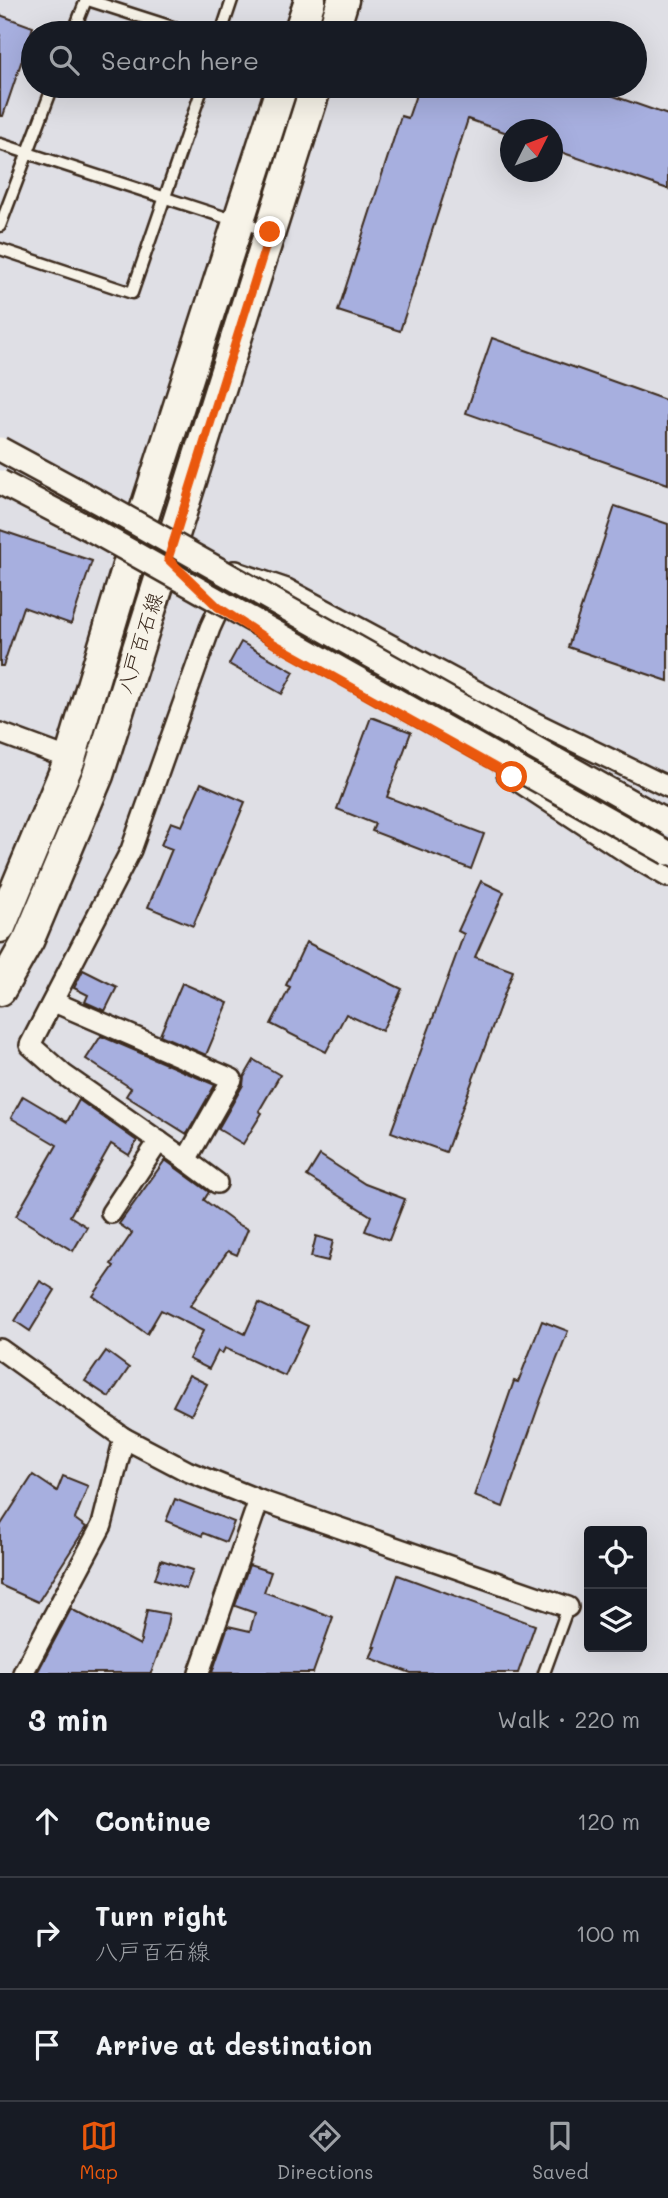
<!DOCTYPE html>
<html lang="en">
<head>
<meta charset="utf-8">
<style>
  :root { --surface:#171b24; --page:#20242c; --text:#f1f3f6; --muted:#9ea1a6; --line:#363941; --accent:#ea580c }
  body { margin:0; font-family:Mali,"Klee One",sans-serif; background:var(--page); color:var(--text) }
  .controls { position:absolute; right:21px; bottom:21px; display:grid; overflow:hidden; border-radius:7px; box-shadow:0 7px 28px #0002 }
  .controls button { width:63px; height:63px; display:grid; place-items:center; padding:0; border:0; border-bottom:2px solid var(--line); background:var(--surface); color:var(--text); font:35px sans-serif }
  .compass { position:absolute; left:500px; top:119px; width:63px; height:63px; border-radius:50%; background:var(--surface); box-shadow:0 7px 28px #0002; rotate:48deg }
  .stop { position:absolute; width:21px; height:21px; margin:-16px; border:5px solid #ea580c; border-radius:50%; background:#fff }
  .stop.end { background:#ea580c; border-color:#fff; box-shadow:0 2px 7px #0008 }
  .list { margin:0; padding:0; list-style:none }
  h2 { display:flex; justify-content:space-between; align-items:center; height:91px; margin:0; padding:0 28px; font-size:30px }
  h2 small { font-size:23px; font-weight:400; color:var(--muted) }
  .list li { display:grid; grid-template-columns:46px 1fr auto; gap:21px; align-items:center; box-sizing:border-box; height:112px; padding:0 28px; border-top:2px solid var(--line) }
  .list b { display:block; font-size:26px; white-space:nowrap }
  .list p { margin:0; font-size:23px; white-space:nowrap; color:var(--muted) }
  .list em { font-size:23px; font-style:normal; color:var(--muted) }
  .icon { flex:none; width:38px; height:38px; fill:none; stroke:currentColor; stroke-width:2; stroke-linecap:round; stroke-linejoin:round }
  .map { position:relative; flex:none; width:668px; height:1673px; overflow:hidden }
  .search { position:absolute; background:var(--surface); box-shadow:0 7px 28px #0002; left:21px; right:21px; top:21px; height:77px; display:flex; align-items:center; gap:18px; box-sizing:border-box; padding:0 24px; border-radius:38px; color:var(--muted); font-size:26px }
  .sheet { height:427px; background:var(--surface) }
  nav { display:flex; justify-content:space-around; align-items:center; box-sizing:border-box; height:98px; border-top:2px solid var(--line); background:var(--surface); font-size:19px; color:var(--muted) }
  nav a { display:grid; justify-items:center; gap:4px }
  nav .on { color:var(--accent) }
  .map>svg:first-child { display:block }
  .building { fill:#a7afdf; stroke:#3b2a1e; stroke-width:2 }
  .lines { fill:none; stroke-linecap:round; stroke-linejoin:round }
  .service-casing { stroke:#3b2a1e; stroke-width:15 }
  .minor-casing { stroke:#3b2a1e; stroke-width:24 }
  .tertiary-casing { stroke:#3b2a1e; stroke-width:28 }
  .primary-casing { stroke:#3b2a1e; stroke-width:35 }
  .service { stroke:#f7f3e8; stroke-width:10 }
  .minor { stroke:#f7f3e8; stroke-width:19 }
  .tertiary { stroke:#f7f3e8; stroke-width:23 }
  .primary { stroke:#f7f3e8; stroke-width:30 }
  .tertiary-bridge-casing { stroke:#3b2a1e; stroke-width:28; stroke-linecap:butt }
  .tertiary-bridge { stroke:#f7f3e8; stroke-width:23 }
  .route { stroke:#ea580c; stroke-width:9 }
  .labels { text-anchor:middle; stroke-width:5; stroke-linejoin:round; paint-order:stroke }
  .street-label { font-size:21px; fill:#3b2a1e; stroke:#f7f3e8 }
</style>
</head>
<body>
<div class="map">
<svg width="668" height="1673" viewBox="0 0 668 1673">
  <rect width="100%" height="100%" fill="#dfdfe5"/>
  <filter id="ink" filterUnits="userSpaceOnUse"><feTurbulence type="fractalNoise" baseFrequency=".0143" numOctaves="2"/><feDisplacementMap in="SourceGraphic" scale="14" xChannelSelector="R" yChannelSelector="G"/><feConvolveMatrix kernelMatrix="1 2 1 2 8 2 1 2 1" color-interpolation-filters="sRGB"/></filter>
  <g filter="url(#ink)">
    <!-- building -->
    <g class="building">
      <path d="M 0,15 L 33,27 L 3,116 L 0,116 Z"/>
      <path d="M 419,86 L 585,86 L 668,115 L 668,189 L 552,149 L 552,130 L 510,130 L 510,134 L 468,119 L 400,331 L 338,311 L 401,116 L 408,118 Z"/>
      <path d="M 492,338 L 668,401 L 668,484 L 466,413 Z"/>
      <path d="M 615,506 L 668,524 L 668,681 L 568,647 Z"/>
      <path d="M 0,530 L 92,561 L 71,624 L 23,607 L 3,666 L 0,666 Z"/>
      <path d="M 241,642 L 294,672 L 282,694 L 229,664 Z"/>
      <path d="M 371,717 L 411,732 L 387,797 L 484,834 L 471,869 L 372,831 L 375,824 L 337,809 Z"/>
      <path d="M 201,783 L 245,802 L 193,926 L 148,907 L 172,849 L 161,845 L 171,822 L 182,826 Z"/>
      <path d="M 481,881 L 504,892 L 475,957 L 513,971 L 446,1152 L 391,1132 L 464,934 L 458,931 Z"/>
      <path d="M 306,942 L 402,989 L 382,1031 L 346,1014 L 326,1052 L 271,1024 L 290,987 L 286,985 Z"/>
      <path d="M 83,970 L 117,987 L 105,1011 L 85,1002 L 88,995 L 74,988 Z"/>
      <path d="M 182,983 L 228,1003 L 206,1055 L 160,1035 Z"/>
      <path d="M 101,1036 L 215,1085 L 187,1134 L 126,1096 L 131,1088 L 86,1059 Z"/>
      <path d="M 254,1060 L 280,1075 L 259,1111 L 262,1113 L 243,1144 L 218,1129 L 243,1085 L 244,1077 Z"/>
      <path d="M 23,1096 L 67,1122 L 79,1100 L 137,1141 L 129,1155 L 111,1144 L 70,1216 L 87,1227 L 73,1251 L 16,1216 L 57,1145 L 11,1118 Z"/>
      <path d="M 320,1155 L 365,1184 L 405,1199 L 389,1240 L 365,1231 L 371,1216 L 307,1176 Z"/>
      <path d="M 165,1160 L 209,1192 L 204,1200 L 237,1224 L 248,1229 L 237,1255 L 228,1251 L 190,1306 L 245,1334 L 259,1303 L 308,1326 L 285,1376 L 225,1348 L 222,1354 L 218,1351 L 209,1369 L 189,1359 L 203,1331 L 161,1310 L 147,1334 L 93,1296 L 114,1266 L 111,1264 L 132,1233 L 119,1224 Z"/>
      <path d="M 316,1236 L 333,1241 L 328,1261 L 311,1257 Z"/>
      <path d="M 40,1281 L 55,1290 L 30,1331 L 15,1321 Z"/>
      <path d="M 542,1321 L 568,1331 L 541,1399 L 503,1507 L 474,1496 L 514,1381 L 518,1382 Z"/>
      <path d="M 106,1351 L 129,1368 L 109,1397 L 85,1381 Z"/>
      <path d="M 189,1375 L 207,1384 L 191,1415 L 173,1406 Z"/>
      <path d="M 33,1475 L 57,1491 L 63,1476 L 88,1486 L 75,1519 L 86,1527 L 38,1602 L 0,1585 L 0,1526 Z"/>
      <path d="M 175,1499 L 234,1522 L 226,1542 L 203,1533 L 202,1536 L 166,1521 Z"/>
      <path d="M 161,1560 L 193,1570 L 186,1589 L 155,1579 Z"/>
      <path d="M 249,1565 L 271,1572 L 264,1592 L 333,1617 L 313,1673 L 212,1673 L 228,1626 L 250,1631 L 255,1613 L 235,1606 Z"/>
      <path d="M 398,1575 L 535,1625 L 518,1673 L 411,1673 L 370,1658 L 375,1647 L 373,1647 Z"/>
      <path d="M 71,1609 L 140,1645 L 147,1610 L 169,1614 L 165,1635 L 151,1673 L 37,1673 Z"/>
    </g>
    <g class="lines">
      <!-- service casing -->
      <g class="service-casing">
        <g id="service">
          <path d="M 88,0 L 191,33"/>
          <path d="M 73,33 L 86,0"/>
          <path d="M 221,33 L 232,0"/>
          <path d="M 0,144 L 267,231"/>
          <path d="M 0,226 L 53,86"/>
          <path d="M 0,249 L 132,293 L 203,86"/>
          <path d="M 544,1673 L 568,1607"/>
        </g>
      </g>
      <!-- minor casing -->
      <g class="minor-casing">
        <g id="minor">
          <path d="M 234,571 L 287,589 L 534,722 L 668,787"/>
          <path d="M 0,733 L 70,759"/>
          <path d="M 507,774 L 630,855 L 668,877"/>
          <path d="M 54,1002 L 232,1079 L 186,1160 L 63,1074 L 30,1045 L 131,850 L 210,628 L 236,571"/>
          <path d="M 186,1160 L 217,1183"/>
          <path d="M 111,1213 L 159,1141"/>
          <path d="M 0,1349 L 124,1438 L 187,1471 L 259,1500 L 568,1607"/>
          <path d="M 23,1673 L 102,1525 L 124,1438"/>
          <path d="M 199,1673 L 259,1500"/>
        </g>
      </g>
      <!-- tertiary casing -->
      <g class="tertiary-casing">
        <path id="tertiary" d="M 50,493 L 168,559"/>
      </g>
      <!-- primary casing -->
      <g class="primary-casing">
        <g id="primary">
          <path d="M 299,33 L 310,0"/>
          <path d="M 333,33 L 343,0"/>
          <path d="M 0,927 L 70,759 L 136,539 L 282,86"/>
          <path d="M 0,990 L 29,939 L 98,775 L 316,86"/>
        </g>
      </g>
      <!-- service -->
      <use href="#service" class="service"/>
      <!-- minor -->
      <use href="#minor" class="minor"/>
      <!-- tertiary -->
      <use href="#tertiary" class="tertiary"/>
      <!-- primary -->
      <use href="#primary" class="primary"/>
      <!-- tertiary-bridge casing -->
      <g class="tertiary-bridge-casing">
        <g id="tertiary-bridge">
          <path d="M 0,449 L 100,503 L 668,823"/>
          <path d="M 0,482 L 94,531 L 668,853"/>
        </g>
      </g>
      <!-- tertiary-bridge -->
      <use href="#tertiary-bridge" class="tertiary-bridge"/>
    </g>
  </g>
  <g class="lines" filter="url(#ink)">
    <!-- route -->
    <path class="route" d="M 270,232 L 168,559 L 218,607 L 274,644 L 512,777"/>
  </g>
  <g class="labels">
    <!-- street labels -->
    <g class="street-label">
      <text transform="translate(140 643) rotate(-72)" y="7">八戸百石線</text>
    </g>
  </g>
</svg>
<div class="controls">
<button><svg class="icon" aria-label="locate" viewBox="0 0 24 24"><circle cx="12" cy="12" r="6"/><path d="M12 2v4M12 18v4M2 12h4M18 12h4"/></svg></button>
<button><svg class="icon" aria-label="layers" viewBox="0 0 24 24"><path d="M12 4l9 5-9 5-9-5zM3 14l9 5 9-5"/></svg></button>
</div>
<svg class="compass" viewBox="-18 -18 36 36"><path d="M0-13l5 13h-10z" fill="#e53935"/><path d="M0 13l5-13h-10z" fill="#9ea1a6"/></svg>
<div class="stop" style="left:512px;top:777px"></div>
<div class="stop end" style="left:270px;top:232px"></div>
<div class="search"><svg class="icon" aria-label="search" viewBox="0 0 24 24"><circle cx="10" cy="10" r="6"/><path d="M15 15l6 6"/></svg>Search here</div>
</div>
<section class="sheet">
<h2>3 min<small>Walk · 220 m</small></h2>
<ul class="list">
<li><svg class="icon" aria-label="ahead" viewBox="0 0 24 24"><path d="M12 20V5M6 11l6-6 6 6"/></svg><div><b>Continue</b></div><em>120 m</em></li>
<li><svg class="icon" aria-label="right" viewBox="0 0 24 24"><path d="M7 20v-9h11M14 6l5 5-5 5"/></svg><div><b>Turn right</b><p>八戸百石線</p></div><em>100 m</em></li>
<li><svg class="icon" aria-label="arrive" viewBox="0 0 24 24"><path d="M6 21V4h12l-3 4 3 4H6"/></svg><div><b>Arrive at destination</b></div></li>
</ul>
</section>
<nav>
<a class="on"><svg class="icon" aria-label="map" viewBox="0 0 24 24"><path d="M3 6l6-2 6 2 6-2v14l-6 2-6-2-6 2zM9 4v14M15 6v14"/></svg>Map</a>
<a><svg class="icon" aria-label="directions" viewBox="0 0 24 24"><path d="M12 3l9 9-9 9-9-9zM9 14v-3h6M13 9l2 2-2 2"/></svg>Directions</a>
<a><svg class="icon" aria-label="saved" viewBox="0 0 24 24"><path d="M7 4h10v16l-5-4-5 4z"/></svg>Saved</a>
</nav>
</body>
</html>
